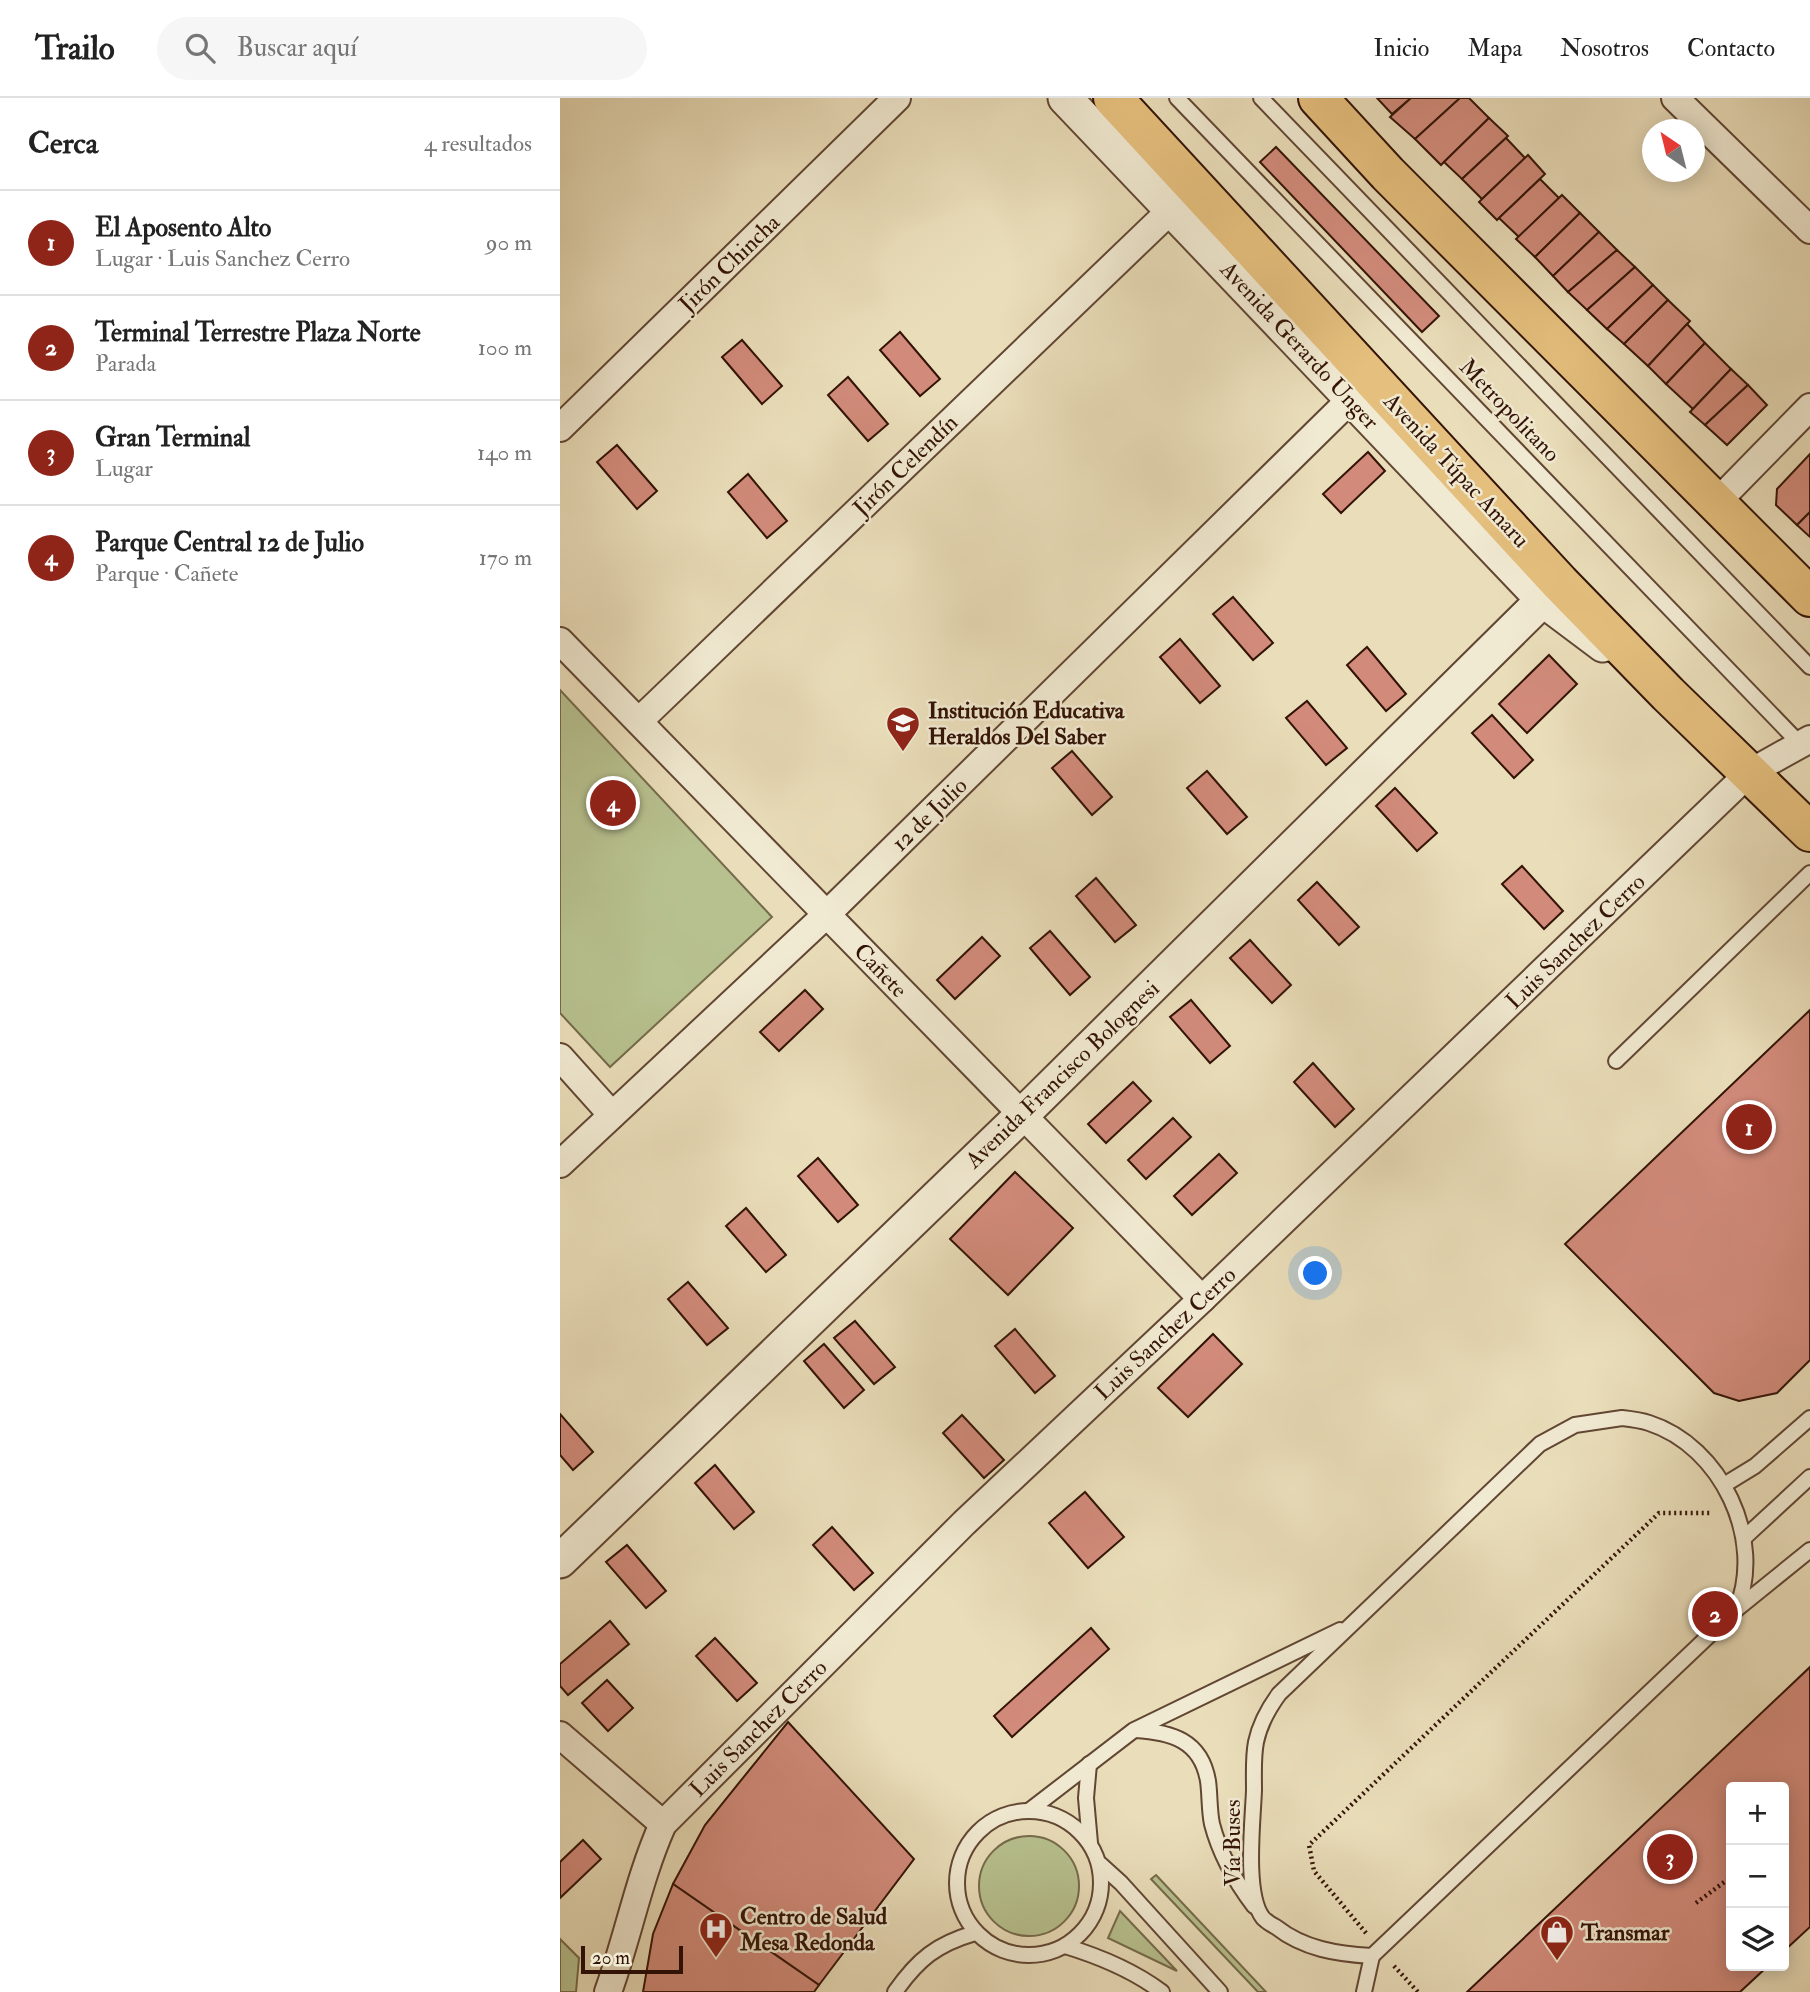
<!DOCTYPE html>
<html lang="es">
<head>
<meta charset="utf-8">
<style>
  :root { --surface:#fff; --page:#f6f6f6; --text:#222; --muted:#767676; --line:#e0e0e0; --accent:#8f2418 }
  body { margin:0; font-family:"IM FELL Double Pica",serif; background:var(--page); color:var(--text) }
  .controls { position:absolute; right:21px; bottom:21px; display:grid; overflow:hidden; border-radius:7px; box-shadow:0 4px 18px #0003 }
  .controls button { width:63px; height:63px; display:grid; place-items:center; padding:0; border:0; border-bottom:2px solid var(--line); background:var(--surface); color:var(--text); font:35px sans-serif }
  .compass { position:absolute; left:1082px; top:21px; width:63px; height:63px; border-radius:50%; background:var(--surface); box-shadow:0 4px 18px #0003; rotate:325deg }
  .scale { position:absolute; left:21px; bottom:18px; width:102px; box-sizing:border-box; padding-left:7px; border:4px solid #331306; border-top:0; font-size:19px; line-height:24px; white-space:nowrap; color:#331306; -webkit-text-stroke:5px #f1ead2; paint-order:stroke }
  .you { position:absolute; left:756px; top:1176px; width:24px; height:24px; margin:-18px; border:5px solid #fff; border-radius:50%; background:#1a73e8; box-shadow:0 0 0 10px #1a73e833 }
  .badge { display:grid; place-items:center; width:46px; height:46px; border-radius:50%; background:var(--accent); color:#fff; font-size:23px; font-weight:700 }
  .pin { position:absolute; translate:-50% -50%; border:4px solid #fff; box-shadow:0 2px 7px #0006 }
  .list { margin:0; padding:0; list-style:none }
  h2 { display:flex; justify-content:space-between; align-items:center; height:91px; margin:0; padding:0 28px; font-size:30px }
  h2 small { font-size:23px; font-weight:400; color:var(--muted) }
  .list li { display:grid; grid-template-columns:46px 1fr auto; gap:21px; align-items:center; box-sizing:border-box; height:105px; padding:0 28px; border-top:2px solid var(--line) }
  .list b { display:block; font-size:26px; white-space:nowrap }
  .list p { margin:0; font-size:23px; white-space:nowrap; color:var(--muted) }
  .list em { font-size:23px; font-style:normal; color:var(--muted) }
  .icon { flex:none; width:38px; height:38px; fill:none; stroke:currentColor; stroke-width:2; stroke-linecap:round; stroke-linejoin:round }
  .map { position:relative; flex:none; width:1250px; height:1894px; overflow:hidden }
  header { display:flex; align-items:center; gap:42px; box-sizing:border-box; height:98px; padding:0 35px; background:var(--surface); border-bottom:2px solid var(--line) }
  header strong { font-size:33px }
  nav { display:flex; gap:38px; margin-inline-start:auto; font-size:24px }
  .search { width:490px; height:63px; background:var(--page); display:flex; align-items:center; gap:18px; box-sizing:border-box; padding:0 24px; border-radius:38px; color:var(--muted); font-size:26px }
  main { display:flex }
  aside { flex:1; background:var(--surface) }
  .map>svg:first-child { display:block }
  .green { fill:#b7c18f; stroke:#756a4a; stroke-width:2 }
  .building { fill:#d28b7b; stroke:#331306; stroke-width:2 }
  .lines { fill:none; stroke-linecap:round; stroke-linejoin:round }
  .service-casing { stroke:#614633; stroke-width:18 }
  .minor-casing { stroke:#614633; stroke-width:30 }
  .tertiary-casing { stroke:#614633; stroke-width:37 }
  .primary-casing { stroke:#331306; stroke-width:42 }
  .path { stroke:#331306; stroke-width:4.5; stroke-dasharray:2 3.5; stroke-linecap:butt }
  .service { stroke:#f1ead2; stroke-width:14 }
  .minor { stroke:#f1ead2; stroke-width:26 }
  .tertiary { stroke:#f1ead2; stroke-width:33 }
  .primary { stroke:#e5bf7d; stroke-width:38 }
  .labels { text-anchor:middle; stroke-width:5; stroke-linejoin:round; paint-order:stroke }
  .street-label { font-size:23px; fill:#331306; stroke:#f1ead2 }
  .poi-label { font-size:23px; font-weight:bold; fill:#331306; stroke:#f1ead2; text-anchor:start }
</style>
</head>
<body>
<header>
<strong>Trailo</strong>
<div class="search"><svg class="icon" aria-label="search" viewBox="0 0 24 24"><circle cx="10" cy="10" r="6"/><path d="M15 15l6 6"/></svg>Buscar aquí</div>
<nav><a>Inicio</a><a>Mapa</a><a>Nosotros</a><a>Contacto</a></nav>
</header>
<main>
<aside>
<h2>Cerca<small>4 resultados</small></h2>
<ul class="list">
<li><span class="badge">1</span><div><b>El Aposento Alto</b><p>Lugar · Luis Sanchez Cerro</p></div><em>90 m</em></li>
<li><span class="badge">2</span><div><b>Terminal Terrestre Plaza Norte</b><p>Parada</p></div><em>100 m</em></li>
<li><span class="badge">3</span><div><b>Gran Terminal</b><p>Lugar</p></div><em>140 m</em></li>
<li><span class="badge">4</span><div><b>Parque Central 12 de Julio</b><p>Parque · Cañete</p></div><em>170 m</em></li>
</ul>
</aside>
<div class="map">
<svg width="1250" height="1894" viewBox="0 0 1250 1894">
  <rect width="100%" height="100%" fill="#eadeba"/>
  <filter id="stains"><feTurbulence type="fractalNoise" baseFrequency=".00286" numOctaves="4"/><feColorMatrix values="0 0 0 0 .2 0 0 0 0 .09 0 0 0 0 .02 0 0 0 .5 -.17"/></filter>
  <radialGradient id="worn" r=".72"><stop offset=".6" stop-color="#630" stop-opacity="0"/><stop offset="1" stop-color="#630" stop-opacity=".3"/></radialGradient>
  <!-- green -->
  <g class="green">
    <path d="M 0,592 L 212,819 L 50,969 L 0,915 Z"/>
    <circle cx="469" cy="1788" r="50"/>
    <path d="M 596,1777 L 706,1894 L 698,1894 L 591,1781 Z"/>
    <path d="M 560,1813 L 617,1873 L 548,1840 Z"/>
    <path d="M 0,1841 L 19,1860 L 16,1894 L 0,1894 Z"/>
  </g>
  <!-- building -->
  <g class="building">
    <path d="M 817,0 L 851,0 L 832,16 Z"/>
    <path d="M 851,0 L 900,0 L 855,41 L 830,19 Z"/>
    <path d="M 900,0 L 909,0 L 929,20 L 881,67 L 855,41 Z"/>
    <path d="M 929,20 L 948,38 L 902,81 L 884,64 Z"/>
    <path d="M 946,40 L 965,60 L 922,101 L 902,81 Z"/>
    <path d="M 716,49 L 879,218 L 862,234 L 700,64 Z"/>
    <path d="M 968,57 L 985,76 L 937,122 L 919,104 Z"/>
    <path d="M 980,81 L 999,100 L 959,139 L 939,120 Z"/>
    <path d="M 1002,97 L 1020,115 L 975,159 L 956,141 Z"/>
    <path d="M 1020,115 L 1039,134 L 993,178 L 975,159 Z"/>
    <path d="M 1039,134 L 1057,152 L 1008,194 L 993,178 Z"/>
    <path d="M 1057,152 L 1075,169 L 1027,212 L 1008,194 Z"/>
    <path d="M 1075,169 L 1093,187 L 1047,231 L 1027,212 Z"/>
    <path d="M 1093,187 L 1108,202 L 1064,246 L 1047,231 Z"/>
    <path d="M 1108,202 L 1130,223 L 1088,268 L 1064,246 Z"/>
    <path d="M 1127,226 L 1145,245 L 1106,286 L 1088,268 Z"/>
    <path d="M 340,234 L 380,281 L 360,298 L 320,252 Z"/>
    <path d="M 182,242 L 222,288 L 202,306 L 162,259 Z"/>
    <path d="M 1145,245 L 1171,271 L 1133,311 L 1106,286 Z"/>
    <path d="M 1171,271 L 1188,287 L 1145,327 L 1130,314 Z"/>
    <path d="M 288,279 L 328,326 L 308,343 L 268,297 Z"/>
    <path d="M 1188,287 L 1207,307 L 1167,347 L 1145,327 Z"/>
    <path d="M 57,347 L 97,393 L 77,411 L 37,364 Z"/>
    <path d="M 808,354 L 825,373 L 781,415 L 763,396 Z"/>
    <path d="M 1250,356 L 1250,414 L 1237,427 L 1216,407 L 1217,391 Z"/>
    <path d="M 188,376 L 227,423 L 207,440 L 168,394 Z"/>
    <path d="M 1250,414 L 1250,439 L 1237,427 Z"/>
    <path d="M 673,499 L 713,545 L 693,562 L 653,516 Z"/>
    <path d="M 620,541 L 660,588 L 640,605 L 600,559 Z"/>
    <path d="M 807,549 L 846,596 L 826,613 L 787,567 Z"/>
    <path d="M 989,557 L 1017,586 L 967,635 L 939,606 Z"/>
    <path d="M 747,603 L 787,650 L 766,667 L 726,620 Z"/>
    <path d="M 932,617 L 973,662 L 954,680 L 912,635 Z"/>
    <path d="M 512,653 L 552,699 L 532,717 L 492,670 Z"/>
    <path d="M 647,673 L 687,719 L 667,736 L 627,690 Z"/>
    <path d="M 835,690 L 877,735 L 857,753 L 816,708 Z"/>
    <path d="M 962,768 L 1003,813 L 984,831 L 942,786 Z"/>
    <path d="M 536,780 L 576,827 L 555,844 L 516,798 Z"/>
    <path d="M 757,784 L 799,829 L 779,847 L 738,802 Z"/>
    <path d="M 490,833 L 530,879 L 510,897 L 470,850 Z"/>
    <path d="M 422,839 L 440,858 L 395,901 L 377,882 Z"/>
    <path d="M 690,842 L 731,887 L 712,905 L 670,860 Z"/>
    <path d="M 245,892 L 263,911 L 219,953 L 200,934 Z"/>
    <path d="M 631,902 L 670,948 L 650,965 L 610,919 Z"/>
    <path d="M 1250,912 L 1250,1262 L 1217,1295 L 1179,1303 L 1154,1295 L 1005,1146 Z"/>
    <path d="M 753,965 L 794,1011 L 775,1029 L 734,984 Z"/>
    <path d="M 573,984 L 591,1003 L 546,1045 L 528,1026 Z"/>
    <path d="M 613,1020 L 631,1039 L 586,1081 L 568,1062 Z"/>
    <path d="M 659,1056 L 677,1075 L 632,1117 L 614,1098 Z"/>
    <path d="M 258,1060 L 298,1107 L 278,1124 L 238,1078 Z"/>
    <path d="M 455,1074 L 513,1130 L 448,1197 L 390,1141 Z"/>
    <path d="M 186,1110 L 226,1157 L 206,1174 L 166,1128 Z"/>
    <path d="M 128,1184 L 168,1230 L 147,1247 L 108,1201 Z"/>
    <path d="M 295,1223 L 335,1269 L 314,1286 L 274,1240 Z"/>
    <path d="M 455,1231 L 495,1278 L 475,1295 L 435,1248 Z"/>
    <path d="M 653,1236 L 682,1266 L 628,1319 L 598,1290 Z"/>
    <path d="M 264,1246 L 304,1292 L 284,1310 L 244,1263 Z"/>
    <path d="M 0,1316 L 33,1354 L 13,1372 L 0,1357 Z"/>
    <path d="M 402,1317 L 444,1362 L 424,1380 L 383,1335 Z"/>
    <path d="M 155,1367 L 194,1414 L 174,1431 L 135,1385 Z"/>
    <path d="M 525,1394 L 564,1439 L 528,1470 L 489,1425 Z"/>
    <path d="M 272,1429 L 313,1475 L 294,1492 L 253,1447 Z"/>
    <path d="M 67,1447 L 106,1493 L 86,1510 L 46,1464 Z"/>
    <path d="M 50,1523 L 69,1546 L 8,1597 L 0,1588 L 0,1566 Z"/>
    <path d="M 531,1530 L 549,1551 L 452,1639 L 434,1618 Z"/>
    <path d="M 155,1540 L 197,1585 L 177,1603 L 136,1558 Z"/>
    <path d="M 1250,1569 L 1250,1829 L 1224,1853 L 1224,1689 L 1171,1689 L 1171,1868 L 1208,1868 L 1180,1894 L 907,1894 Z"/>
    <path d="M 47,1582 L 73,1610 L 48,1633 L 22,1605 Z"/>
    <path d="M 228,1624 L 354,1761 L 259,1887 L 113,1786 L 145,1727 Z"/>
    <path d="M 23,1742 L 41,1761 L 0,1800 L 0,1764 Z"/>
    <path d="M 113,1786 L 259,1887 L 254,1894 L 83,1894 L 93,1836 Z"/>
  </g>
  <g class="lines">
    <!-- service casing -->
    <g class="service-casing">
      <g id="service">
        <path d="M 617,0 L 1244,650"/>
        <path d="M 701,0 L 1250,569"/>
        <path d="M 1056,963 L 1250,775"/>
        <path d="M 1062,1320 C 1071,1321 1080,1322 1089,1325 C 1161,1348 1206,1442 1176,1512 L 812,1858 C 777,1856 744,1851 716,1829 C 712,1827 706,1823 703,1820 C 684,1796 693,1722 694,1692 C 694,1676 693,1659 696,1644 C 700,1625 708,1611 719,1596 L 980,1346 L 1015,1327 Z"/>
        <path d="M 1164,1387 L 1195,1368 L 1250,1320"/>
        <path d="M 1184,1440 L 1250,1379"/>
        <path d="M 1177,1511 L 1250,1452"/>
        <path d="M 575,1632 C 611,1634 641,1642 648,1683 C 650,1697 649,1712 652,1726 C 660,1757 675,1783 694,1808"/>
        <path d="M 529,1666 L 526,1700 L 530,1745"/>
        <path d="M 470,1712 L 574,1632 L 780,1532"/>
        <circle cx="469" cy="1785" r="72"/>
        <path d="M 540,1766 L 561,1785 L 660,1894"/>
        <path d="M 505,1848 C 538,1858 574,1873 602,1894"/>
        <path d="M 335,1894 C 358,1861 377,1846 415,1835"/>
        <path d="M 804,1894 L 812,1858"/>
      </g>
    </g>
    <!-- minor casing -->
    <g class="minor-casing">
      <g id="minor">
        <path d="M 1115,0 L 1250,132"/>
        <path d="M 0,330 L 337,0"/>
        <path d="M 1156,405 L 1250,309"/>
        <path d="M 0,543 L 642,1201"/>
        <path d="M 79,623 L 612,111"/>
        <path d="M 0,959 L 52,1017"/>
        <path d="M 0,1066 L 266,817 L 791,301"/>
        <path d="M 0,1637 L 103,1726"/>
        <path d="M 48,1894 C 68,1839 79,1779 103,1726 L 404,1425 L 642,1201 L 1189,675 L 1250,641"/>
      </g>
    </g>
    <!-- tertiary casing -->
    <g class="tertiary-casing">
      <g id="tertiary">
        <path d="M 505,0 L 983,502 L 1043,547"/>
        <path d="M 0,1463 L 462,1017 L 1000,485"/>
      </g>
    </g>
    <!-- primary casing -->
    <g class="primary-casing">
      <g id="primary">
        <path d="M 553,0 L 1000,485 L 1108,596 L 1250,734"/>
        <path d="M 758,0 L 828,76 L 1250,499"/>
      </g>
    </g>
    <!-- path -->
    <g class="path">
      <path d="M 1136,1805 L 1171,1779"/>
      <path d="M 806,1835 L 754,1773 L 749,1747 L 1099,1415 L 1152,1415"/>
      <path d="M 834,1868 L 858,1894"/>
    </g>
    <!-- service -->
    <use href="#service" class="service"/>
    <!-- minor -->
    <use href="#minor" class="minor"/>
    <!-- tertiary -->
    <use href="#tertiary" class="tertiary"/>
    <!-- primary -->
    <use href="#primary" class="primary"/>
  </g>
  <!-- icons -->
  <defs>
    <g id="school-pin" transform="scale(1.75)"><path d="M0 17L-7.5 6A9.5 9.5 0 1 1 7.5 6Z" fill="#8f2418" stroke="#f1ead2"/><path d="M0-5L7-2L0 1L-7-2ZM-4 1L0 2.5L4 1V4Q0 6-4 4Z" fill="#fff"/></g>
    <g id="hospital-pin" transform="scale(1.75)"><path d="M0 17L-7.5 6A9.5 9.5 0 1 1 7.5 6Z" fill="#8f2418" stroke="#f1ead2"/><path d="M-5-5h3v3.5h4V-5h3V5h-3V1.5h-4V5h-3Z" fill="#fff"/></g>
    <g id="shop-pin" transform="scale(1.75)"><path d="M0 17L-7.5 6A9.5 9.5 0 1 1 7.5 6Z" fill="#8f2418" stroke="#f1ead2"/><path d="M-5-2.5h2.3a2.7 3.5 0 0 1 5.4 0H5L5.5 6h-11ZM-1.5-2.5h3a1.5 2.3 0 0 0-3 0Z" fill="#fff"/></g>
  </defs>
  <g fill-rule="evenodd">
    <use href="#school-pin" x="343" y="625"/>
    <use href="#hospital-pin" x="156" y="1831"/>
    <use href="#shop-pin" x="997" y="1834"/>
  </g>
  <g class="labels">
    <!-- street labels -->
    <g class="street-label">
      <text transform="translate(169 165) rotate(-44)" y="8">Jirón Chincha</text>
      <text transform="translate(740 247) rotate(47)" y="8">Avenida Gerardo Unger</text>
      <text transform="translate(950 312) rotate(46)" y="8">Metropolitano</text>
      <text transform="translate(345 367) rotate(-44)" y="8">Jirón Celendín</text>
      <text transform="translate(897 372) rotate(47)" y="8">Avenida Túpac Amaru</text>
      <text transform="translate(369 716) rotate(-44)" y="8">12 de Julio</text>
      <text transform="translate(1015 843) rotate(-44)" y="8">Luis Sanchez Cerro</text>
      <text transform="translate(321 872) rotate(46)" y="8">Cañete</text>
      <text transform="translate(502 976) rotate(-44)" y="8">Avenida Francisco Bolognesi</text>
      <text transform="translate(605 1235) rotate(-43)" y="8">Luis Sanchez Cerro</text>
      <text transform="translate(198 1630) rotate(-45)" y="8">Luis Sanchez Cerro</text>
      <text transform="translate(672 1745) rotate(-90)" y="8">Vía Buses</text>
    </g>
    <!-- poi labels -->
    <g class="poi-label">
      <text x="368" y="620">Institución Educativa<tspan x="368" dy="26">Heraldos Del Saber</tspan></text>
      <text x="180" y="1826">Centro de Salud<tspan x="180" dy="26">Mesa Redonda</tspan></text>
      <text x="1021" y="1842">Transmar</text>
    </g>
  </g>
  <rect width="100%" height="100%" filter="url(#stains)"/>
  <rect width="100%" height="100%" fill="url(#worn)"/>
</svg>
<div class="controls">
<button>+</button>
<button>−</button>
<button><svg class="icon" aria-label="layers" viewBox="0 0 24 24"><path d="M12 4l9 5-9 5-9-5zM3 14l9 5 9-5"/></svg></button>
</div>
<svg class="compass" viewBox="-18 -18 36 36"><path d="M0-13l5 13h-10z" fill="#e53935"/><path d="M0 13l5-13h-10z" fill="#767676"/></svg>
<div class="scale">20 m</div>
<div class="you"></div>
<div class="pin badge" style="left:1189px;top:1029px">1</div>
<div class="pin badge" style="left:1155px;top:1516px">2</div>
<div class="pin badge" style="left:1110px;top:1759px">3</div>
<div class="pin badge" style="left:53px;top:705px">4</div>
</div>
</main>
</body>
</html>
